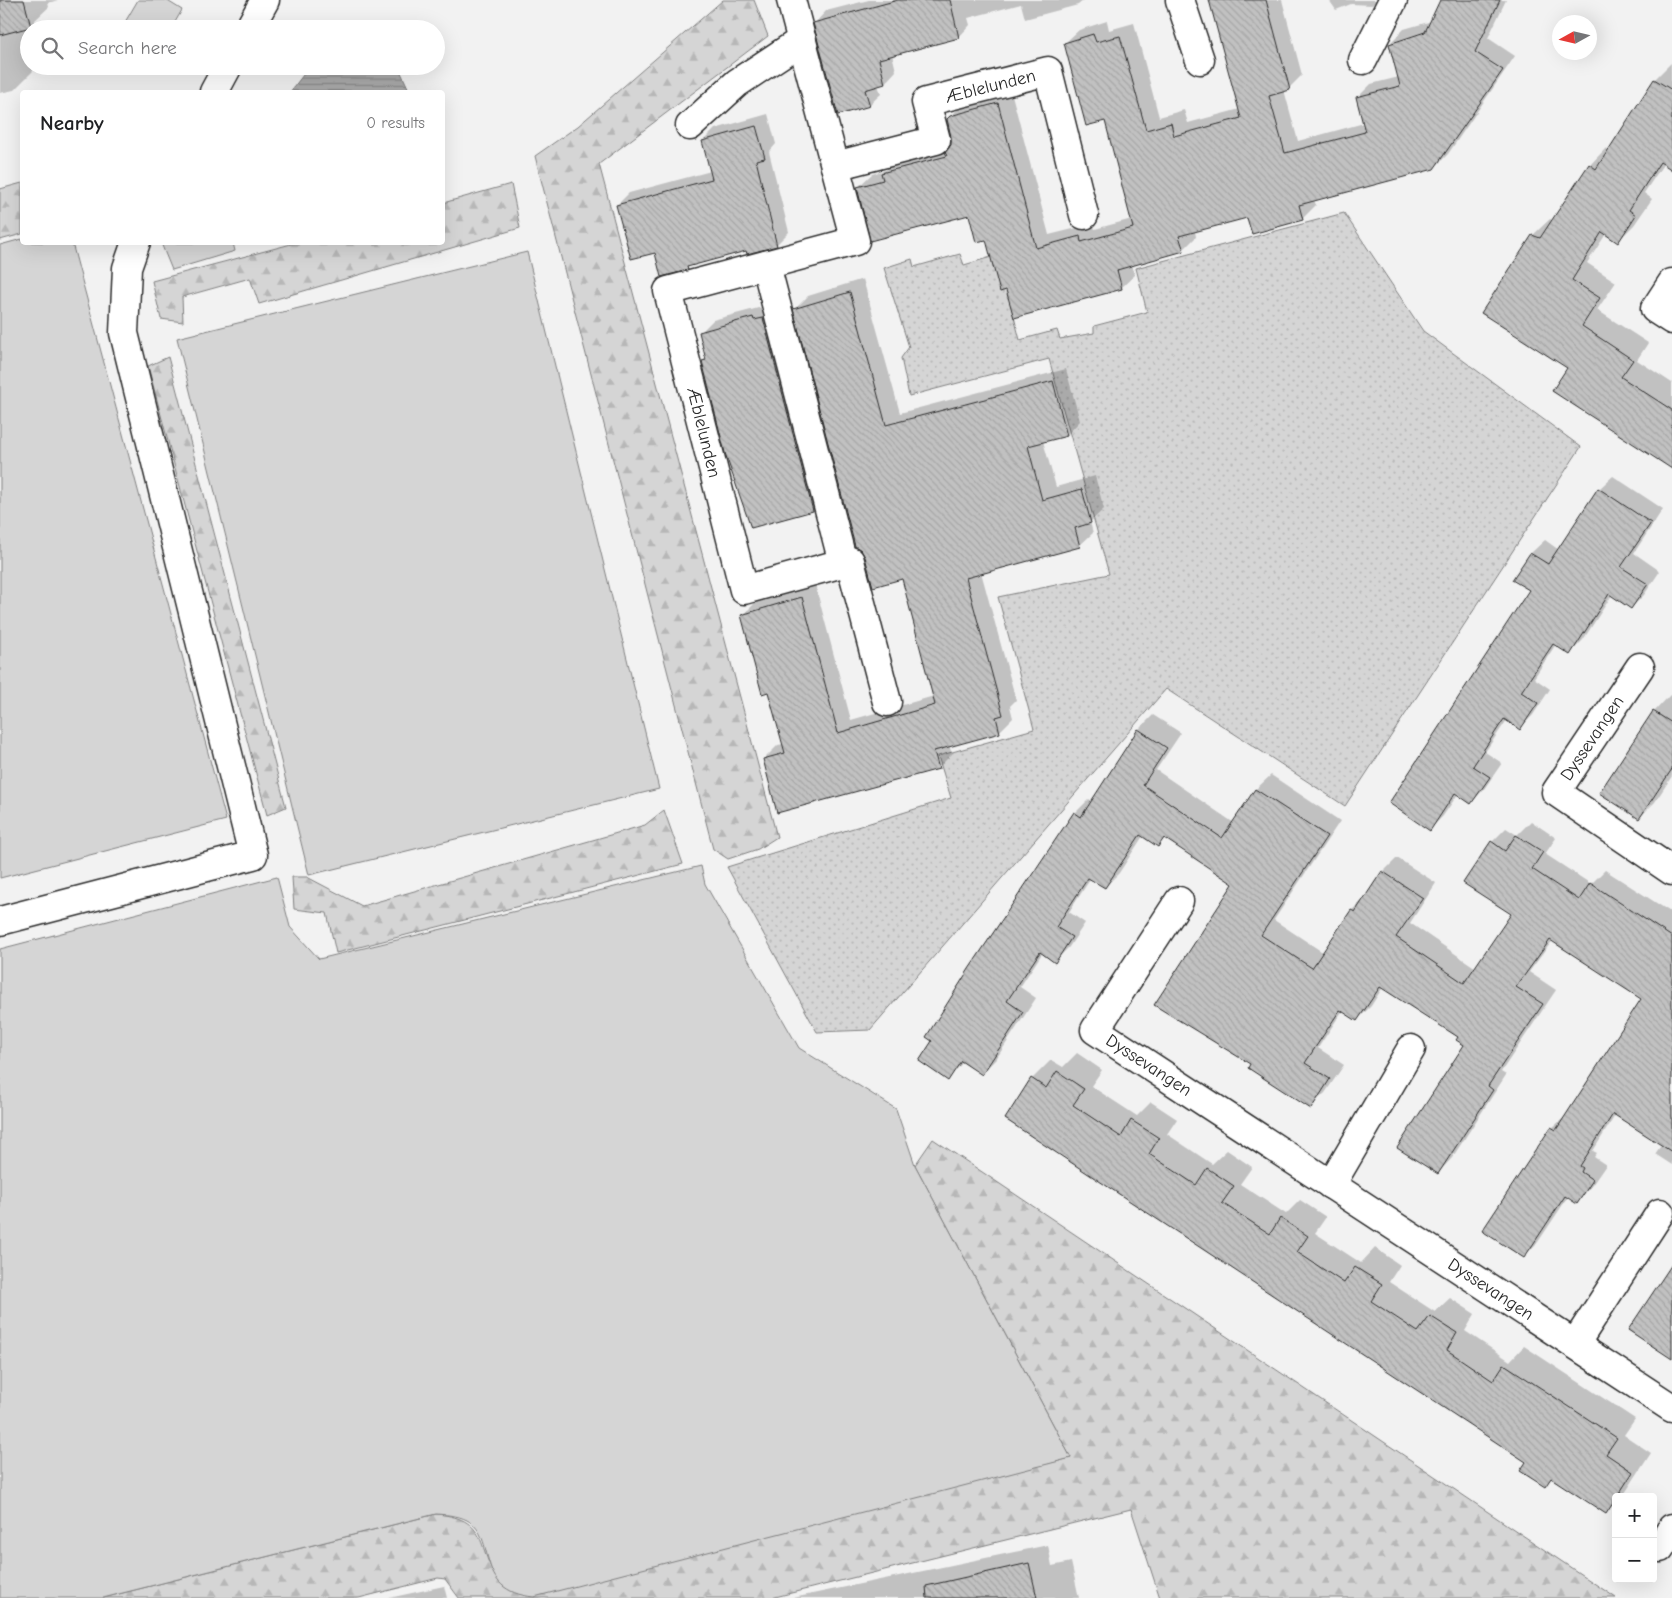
<!DOCTYPE html>
<html lang="en">
<head>
<meta charset="utf-8">
<style>
  :root { --surface:#fff; --page:#f2f2f2; --text:#202124; --muted:#757577; --line:#e0e0e0 }
  body { margin:0; font-family:"Comic Neue",sans-serif; background:var(--page); color:var(--text) }
  .controls { position:absolute; right:15px; bottom:15px; display:grid; overflow:hidden; border-radius:5px; box-shadow:0 5px 20px #0002 }
  .controls button { width:45px; height:45px; display:grid; place-items:center; padding:0; border:0; border-bottom:1px solid var(--line); background:var(--surface); color:var(--text); font:25px sans-serif }
  .compass { position:absolute; left:1552px; top:15px; width:45px; height:45px; border-radius:50%; background:var(--surface); box-shadow:0 5px 20px #0002; rotate:262deg }
  .list { margin:0; padding:0; list-style:none }
  h2 { display:flex; justify-content:space-between; align-items:center; height:65px; margin:0; padding:0 20px; font-size:21px }
  h2 small { font-size:16px; font-weight:400; color:var(--muted) }
  .icon { flex:none; width:28px; height:28px; fill:none; stroke:currentColor; stroke-width:2; stroke-linecap:round; stroke-linejoin:round }
  .map { position:relative; flex:none; width:1672px; height:1598px; overflow:hidden }
  .search { position:absolute; background:var(--surface); box-shadow:0 5px 20px #0002; left:20px; top:20px; width:425px; height:55px; display:flex; align-items:center; gap:12px; box-sizing:border-box; padding:0 18px; border-radius:28px; color:var(--muted); font-size:19px }
  .panel { position:absolute; background:var(--surface); box-shadow:0 5px 20px #0002; left:20px; top:90px; width:425px; height:155px; border-radius:5px }
  .map>svg:first-child { display:block }
  .forest { fill:url(#forest-firs); stroke:#808080 }
  .park { fill:url(#park-dots); stroke:#808080 }
  .garden { fill:#d5d5d5; stroke:#808080 }
  .water { fill:url(#water-rules); stroke:#787878 }
  .shadow { fill:#0003 }
  .building { fill:url(#building-back-hatch); stroke:#2b2b2b }
  .lines { fill:none; stroke-linecap:round; stroke-linejoin:round }
  .minor-casing { stroke:#2b2b2b; stroke-width:31 }
  .minor { stroke:#fff; stroke-width:28 }
  .labels { text-anchor:middle; stroke-width:4; stroke-linejoin:round; paint-order:stroke }
  .street-label { font-size:18px; fill:#2b2b2b; stroke:#fff }
</style>
</head>
<body>
<div class="map">
<svg width="1672" height="1598" viewBox="0 0 1672 1598">
  <defs>
    <pattern id="forest-firs" width="22" height="20" patternUnits="userSpaceOnUse" patternTransform="scale(1.25)"><rect width="22" height="20" fill="#d5d5d5"/><path d="M5 1l3.5 6h-7zM16 11l3.5 6h-7z" fill="#b7b7b7"/></pattern>
    <pattern id="park-dots" width="8" height="8" patternUnits="userSpaceOnUse" patternTransform="scale(1.25)"><rect width="8" height="8" fill="#d5d5d5"/><path d="M2 2h.1M6 6h.1" fill="none" stroke="#b7b7b7" stroke-width="1.8" stroke-linecap="round"/></pattern>
    <pattern id="water-rules" width="6" height="5" patternUnits="userSpaceOnUse" patternTransform="scale(1.25)"><rect width="6" height="5" fill="#ababab"/><path d="M0 2.5h6" fill="none" stroke="#8b8b8b"/></pattern>
    <pattern id="building-back-hatch" width="6" height="6" patternUnits="userSpaceOnUse" patternTransform="scale(1.25)"><rect width="6" height="6" fill="#c1c1c1"/><path d="M-1 5l2 2M0 0l6 6M5-1l2 2" fill="none" stroke="#a6a6a6"/></pattern>
  </defs>
  <rect width="100%" height="100%" fill="#f2f2f2"/>
  <filter id="ink" filterUnits="userSpaceOnUse"><feTurbulence type="fractalNoise" baseFrequency=".02" numOctaves="2"/><feDisplacementMap in="SourceGraphic" scale="10" xChannelSelector="R" yChannelSelector="G"/><feConvolveMatrix kernelMatrix="1 2 1 2 8 2 1 2 1" color-interpolation-filters="sRGB"/></filter>
  <g filter="url(#ink)">
    <!-- forest -->
    <g class="forest">
      <path d="M 723,0 L 754,0 L 768,36 L 599,164 L 777,837 L 758,849 L 728,859 L 713,849 L 535,156 L 578,126 Z"/>
      <path d="M 22,183 L 22,234 L 0,240 L 0,189 Z"/>
      <path d="M 511,184 L 520,228 L 259,304 L 250,278 L 182,297 L 183,322 L 161,319 L 152,281 L 295,243 L 442,242 L 443,203 Z"/>
      <path d="M 168,357 L 286,807 L 267,815 L 148,366 Z"/>
      <path d="M 664,810 L 683,864 L 336,953 L 327,913 L 294,909 L 292,877 L 307,877 L 362,906 L 645,825 Z"/>
      <path d="M 933,1139 L 1616,1598 L 1160,1598 L 1131,1509 L 771,1598 L 459,1598 L 445,1579 L 438,1578 L 359,1598 L 103,1598 L 436,1514 C 495,1519 473,1553 504,1587 L 1071,1458 L 915,1165 Z"/>
    </g>
    <!-- park -->
    <path class="park" d="M 1344,213 L 1423,331 L 1581,447 L 1345,806 L 1166,689 L 870,1030 L 817,1032 L 727,867 L 951,798 L 938,756 L 1034,729 L 998,597 L 1109,574 L 1049,359 L 909,396 L 901,358 L 909,347 L 884,268 L 912,259 L 914,267 L 960,254 L 964,265 L 998,255 L 1020,340 L 1057,330 L 1060,339 L 1094,333 L 1094,326 L 1147,312 L 1136,268 Z"/>
    <!-- garden -->
    <g class="garden">
      <path d="M 138,0 L 166,0 L 182,10 L 171,29 L 121,29 Z"/>
      <path d="M 22,239 L 22,242 L 72,243 L 226,820 L 0,878 L 0,245 Z"/>
      <path d="M 161,243 L 233,243 L 235,251 L 172,270 Z"/>
      <path d="M 527,252 L 659,789 L 309,875 L 177,338 Z"/>
      <path d="M 701,866 L 705,884 L 799,1048 L 896,1109 L 915,1165 L 1071,1458 L 534,1597 C 472,1591 499,1538 467,1520 C 457,1515 447,1515 436,1514 L 103,1598 L 0,1598 L 0,949 L 277,877 L 290,927 L 319,959 Z"/>
    </g>
    <!-- water -->
    <path class="water" d="M 310,66 L 398,66 L 410,92 L 290,92 Z"/>
    <!-- shadow -->
    <g class="shadow">
      <path d="M 0,0 L 58,0 L 48,3 L 49,7 L 34,21 L 36,29 L 29,29 L 29,66 L 32,66 L 33,71 L 14,90 L 0,93 Z"/>
      <path d="M 869,0 L 1084,0 L 1078,5 L 1025,19 L 1021,4 L 968,18 L 970,25 L 959,37 L 892,54 L 896,71 L 885,83 L 878,85 L 881,94 L 869,105 L 815,23 L 826,11 Z"/>
      <path d="M 1210,0 L 1282,0 L 1302,75 L 1289,88 L 1284,90 L 1298,141 L 1364,123 L 1358,97 L 1371,84 L 1399,77 L 1391,42 L 1404,29 L 1432,21 L 1442,0 L 1506,0 L 1488,38 L 1515,56 L 1448,154 L 1434,168 L 1314,200 L 1316,205 L 1302,219 L 1248,216 L 1195,231 L 1196,237 L 1183,250 L 1132,265 L 1135,275 L 1121,288 L 1007,288 L 987,238 L 970,214 L 858,187 L 872,174 L 886,170 L 896,160 L 952,145 L 948,119 L 964,103 L 1011,91 L 1049,235 L 1093,224 L 1095,229 L 1132,219 L 1106,119 L 1065,43 L 1079,30 L 1107,21 L 1109,30 L 1134,23 L 1159,117 L 1184,110 L 1188,123 L 1240,109 Z"/>
      <path d="M 1329,0 L 1377,0 L 1372,5 L 1351,4 L 1336,10 Z"/>
      <path d="M 1671,63 L 1672,169 L 1664,163 L 1644,193 L 1652,199 L 1634,225 L 1618,241 L 1606,234 L 1587,263 L 1616,282 L 1597,310 L 1648,343 L 1637,360 L 1672,383 L 1672,468 L 1569,368 L 1483,312 L 1533,235 L 1550,219 L 1553,221 L 1590,165 L 1606,148 L 1609,151 L 1655,79 Z"/>
      <path d="M 768,114 L 776,144 L 769,152 L 789,232 L 777,244 L 747,249 L 691,264 L 687,268 L 655,252 L 617,205 L 629,193 L 711,171 L 703,141 L 715,129 Z"/>
      <path d="M 863,279 L 900,413 L 1066,369 L 1080,421 L 1067,435 L 1043,441 L 1056,487 L 1095,476 L 1104,509 L 1090,522 L 1093,533 L 1079,546 L 981,572 L 1016,700 L 1010,706 L 1013,718 L 999,732 L 949,745 L 952,754 L 938,768 L 764,759 L 778,745 L 784,744 L 769,691 L 742,616 L 756,602 L 815,584 L 851,720 L 934,696 L 903,578 L 795,309 L 808,296 Z"/>
      <path d="M 766,306 L 825,498 L 813,510 L 751,526 L 703,361 L 707,357 L 700,333 L 713,320 Z"/>
      <path d="M 1613,476 L 1663,509 L 1634,553 L 1660,571 L 1644,595 L 1631,608 L 1612,595 L 1583,640 L 1570,653 L 1556,644 L 1534,678 L 1550,689 L 1533,715 L 1520,728 L 1507,720 L 1485,752 L 1502,763 L 1484,789 L 1471,803 L 1458,794 L 1443,816 L 1430,829 L 1530,590 L 1514,580 L 1531,553 L 1545,540 L 1559,550 L 1599,489 Z"/>
      <path d="M 1670,695 L 1672,697 L 1672,776 L 1655,802 L 1639,818 L 1654,712 Z"/>
      <path d="M 1153,715 L 1181,733 L 1156,770 L 1234,823 L 1256,789 L 1271,775 L 1340,821 L 1274,920 L 1324,953 L 1352,910 L 1367,896 L 1383,872 L 1397,858 L 1436,883 L 1410,923 L 1476,968 L 1513,914 L 1492,842 L 1506,828 L 1517,835 L 1531,821 L 1556,838 L 1545,854 L 1591,884 L 1605,870 L 1672,913 L 1672,1165 L 1655,1154 L 1662,1144 L 1616,1114 L 1593,1151 L 1597,1153 L 1594,1157 L 1606,1165 L 1590,1188 L 1576,1202 L 1568,1197 L 1538,1242 L 1524,1256 L 1552,1128 L 1567,1115 L 1642,999 L 1553,940 L 1529,972 L 1556,990 L 1501,1072 L 1506,1075 L 1452,1158 L 1438,1173 L 1466,1045 L 1459,1037 L 1383,987 L 1371,1006 L 1357,1020 L 1343,1010 L 1318,1048 L 1344,1065 L 1325,1093 L 1310,1107 L 1252,1064 L 1234,884 L 1166,837 L 1158,845 L 1143,836 L 1119,873 L 1105,887 L 1091,878 L 1069,912 L 1085,923 L 1069,947 L 1055,961 L 1043,952 L 1020,987 L 1036,998 L 996,1059 L 982,1073 L 964,1061 L 948,1079 L 1075,813 L 1089,799 L 1092,801 L 1139,729 Z"/>
      <path d="M 1077,1053 L 1102,1070 L 1091,1086 L 1137,1116 L 1151,1102 L 1177,1119 L 1167,1134 L 1212,1164 L 1227,1150 L 1252,1167 L 1240,1184 L 1286,1214 L 1300,1200 L 1326,1217 L 1315,1233 L 1361,1263 L 1375,1248 L 1400,1265 L 1389,1282 L 1435,1312 L 1450,1298 L 1475,1314 L 1465,1331 L 1510,1361 L 1524,1346 L 1635,1419 L 1624,1435 L 1651,1453 L 1625,1493 L 1621,1497 L 1616,1497 L 1616,1502 L 1606,1512 L 1552,1478 L 1545,1486 L 1527,1462 L 1032,1079 L 1051,1060 L 1063,1067 Z"/>
      <path d="M 1048,1545 L 1052,1566 L 1071,1562 L 1079,1598 L 793,1598 Z"/>
      <path d="M 444,1586 L 447,1598 L 389,1598 Z"/>
    </g>
    <!-- building -->
    <g class="building">
      <path d="M 0,0 L 24,0 L 31,27 L 0,35 Z"/>
      <path d="M 898,0 L 950,0 L 959,38 L 879,59 L 885,84 L 865,90 L 870,106 L 838,115 L 813,23 Z"/>
      <path d="M 1209,0 L 1266,0 L 1290,90 L 1269,96 L 1285,153 L 1365,132 L 1356,97 L 1400,86 L 1389,44 L 1425,32 L 1440,0 L 1500,0 L 1475,52 L 1503,70 L 1434,169 L 1299,205 L 1303,220 L 1252,234 L 1247,218 L 1179,236 L 1184,251 L 1117,270 L 1122,289 L 1104,294 L 1014,318 L 1006,290 L 1000,292 L 986,240 L 976,242 L 969,215 L 870,241 L 857,187 L 883,180 L 881,173 L 947,156 L 945,152 L 951,145 L 951,137 L 947,119 L 950,116 L 998,103 L 1036,248 L 1080,236 L 1081,242 L 1133,228 L 1105,121 L 1086,126 L 1064,43 L 1093,34 L 1096,42 L 1120,36 L 1146,130 L 1171,123 L 1174,136 L 1241,118 Z"/>
      <path d="M 1654,79 L 1672,90 L 1672,170 L 1660,162 L 1629,210 L 1636,215 L 1618,243 L 1602,232 L 1572,280 L 1600,298 L 1582,326 L 1633,360 L 1621,377 L 1672,410 L 1672,469 L 1552,391 L 1567,368 L 1481,313 L 1532,235 L 1540,238 L 1589,164 L 1596,169 Z"/>
      <path d="M 756,126 L 765,158 L 756,160 L 777,246 L 747,254 L 746,251 L 687,267 L 688,270 L 661,277 L 655,253 L 631,259 L 616,205 L 712,179 L 702,141 Z"/>
      <path d="M 850,292 L 886,425 L 1053,381 L 1067,436 L 1028,446 L 1042,500 L 1082,489 L 1091,523 L 1075,528 L 1080,547 L 966,578 L 1003,715 L 996,717 L 1000,733 L 934,751 L 939,769 L 777,813 L 763,759 L 785,753 L 768,692 L 762,694 L 741,615 L 802,597 L 838,733 L 935,705 L 902,579 L 873,587 L 865,557 L 861,550 L 855,546 L 793,309 Z"/>
      <path d="M 753,317 L 754,320 L 763,318 L 813,511 L 751,528 L 725,453 L 702,361 L 706,360 L 699,332 Z"/>
      <path d="M 1598,488 L 1651,523 L 1621,567 L 1648,584 L 1631,609 L 1609,594 L 1570,655 L 1553,644 L 1521,692 L 1538,703 L 1520,730 L 1504,719 L 1473,766 L 1490,777 L 1471,804 L 1455,793 L 1430,831 L 1389,803 L 1529,590 L 1512,580 L 1530,553 L 1548,564 Z"/>
      <path d="M 1653,711 L 1672,723 L 1672,769 L 1639,819 L 1599,793 Z"/>
      <path d="M 1138,729 L 1167,748 L 1143,785 L 1222,838 L 1255,789 L 1327,836 L 1261,935 L 1312,968 L 1351,910 L 1355,912 L 1382,871 L 1423,898 L 1396,937 L 1464,983 L 1511,914 L 1463,883 L 1491,841 L 1505,851 L 1516,835 L 1543,852 L 1532,869 L 1579,900 L 1590,883 L 1672,937 L 1672,1152 L 1613,1114 L 1580,1166 L 1583,1168 L 1581,1172 L 1593,1180 L 1577,1204 L 1565,1196 L 1524,1258 L 1482,1231 L 1551,1127 L 1556,1130 L 1641,999 L 1550,940 L 1516,987 L 1543,1004 L 1488,1086 L 1493,1090 L 1438,1174 L 1397,1148 L 1464,1045 L 1456,1040 L 1458,1037 L 1380,987 L 1357,1021 L 1340,1010 L 1305,1063 L 1330,1079 L 1311,1109 L 1248,1068 L 1250,1064 L 1154,1005 L 1233,884 L 1164,838 L 1158,847 L 1140,835 L 1105,888 L 1088,878 L 1056,927 L 1072,937 L 1055,963 L 1040,952 L 1007,1001 L 1023,1012 L 982,1075 L 961,1061 L 948,1081 L 919,1061 L 932,1041 L 926,1037 L 969,969 L 1074,812 L 1081,817 Z"/>
      <path d="M 1057,1071 L 1084,1089 L 1073,1105 L 1121,1137 L 1131,1120 L 1159,1138 L 1149,1154 L 1196,1185 L 1207,1168 L 1234,1186 L 1222,1203 L 1270,1234 L 1280,1218 L 1308,1236 L 1297,1252 L 1344,1283 L 1355,1267 L 1382,1284 L 1371,1301 L 1418,1332 L 1430,1316 L 1457,1333 L 1447,1350 L 1493,1381 L 1504,1364 L 1617,1438 L 1606,1454 L 1633,1472 L 1606,1514 L 1551,1478 L 1545,1487 L 1520,1471 L 1526,1462 L 1005,1119 L 1031,1078 L 1046,1088 Z"/>
      <path d="M 1672,1264 L 1672,1359 L 1628,1330 Z"/>
      <path d="M 1029,1563 L 1037,1598 L 927,1598 L 926,1586 Z"/>
    </g>
    <g class="lines">
      <!-- minor casing -->
      <g class="minor-casing">
        <g id="minor">
          <path d="M 791,0 L 855,241 L 668,291 L 744,590 L 850,561 L 887,702"/>
          <path d="M 1180,0 L 1200,60"/>
          <path d="M 249,29 L 265,0"/>
          <path d="M 1363,60 L 1393,0"/>
          <path d="M 214,92 L 228,66"/>
          <path d="M 690,126 L 737,83 L 802,40"/>
          <path d="M 835,166 L 936,140 L 926,102 L 1048,71 L 1084,215"/>
          <path d="M 766,265 L 843,563"/>
          <path d="M 1672,283 L 1655,309 L 1672,320"/>
          <path d="M 1640,667 L 1556,792 L 1672,871"/>
          <path d="M 1179,901 L 1095,1030 L 1672,1408"/>
          <path d="M 0,921 L 253,855 L 124,333 L 127,268 L 136,242"/>
          <path d="M 1331,1185 L 1411,1049"/>
          <path d="M 1575,1344 L 1660,1213"/>
          <path d="M 1660,1548 L 1672,1528"/>
        </g>
      </g>
      <!-- minor -->
      <use href="#minor" class="minor"/>
    </g>
  </g>
  <g class="labels">
    <!-- street labels -->
    <g class="street-label">
      <text transform="translate(990 86) rotate(-14)" y="6">Æblelunden</text>
      <text transform="translate(704 432) rotate(76)" y="6">Æblelunden</text>
      <text transform="translate(1592 738) rotate(-56)" y="6">Dyssevangen</text>
      <text transform="translate(1149 1065) rotate(33)" y="6">Dyssevangen</text>
      <text transform="translate(1491 1289) rotate(33)" y="6">Dyssevangen</text>
    </g>
  </g>
</svg>
<div class="controls">
<button>+</button>
<button>−</button>
</div>
<svg class="compass" viewBox="-18 -18 36 36"><path d="M0-13l5 13h-10z" fill="#e53935"/><path d="M0 13l5-13h-10z" fill="#757577"/></svg>
<div class="search"><svg class="icon" aria-label="search" viewBox="0 0 24 24"><circle cx="10" cy="10" r="6"/><path d="M15 15l6 6"/></svg>Search here</div>
<section class="panel">
<h2>Nearby<small>0 results</small></h2>
<ul class="list">
</ul>
</section>
</div>
</body>
</html>
